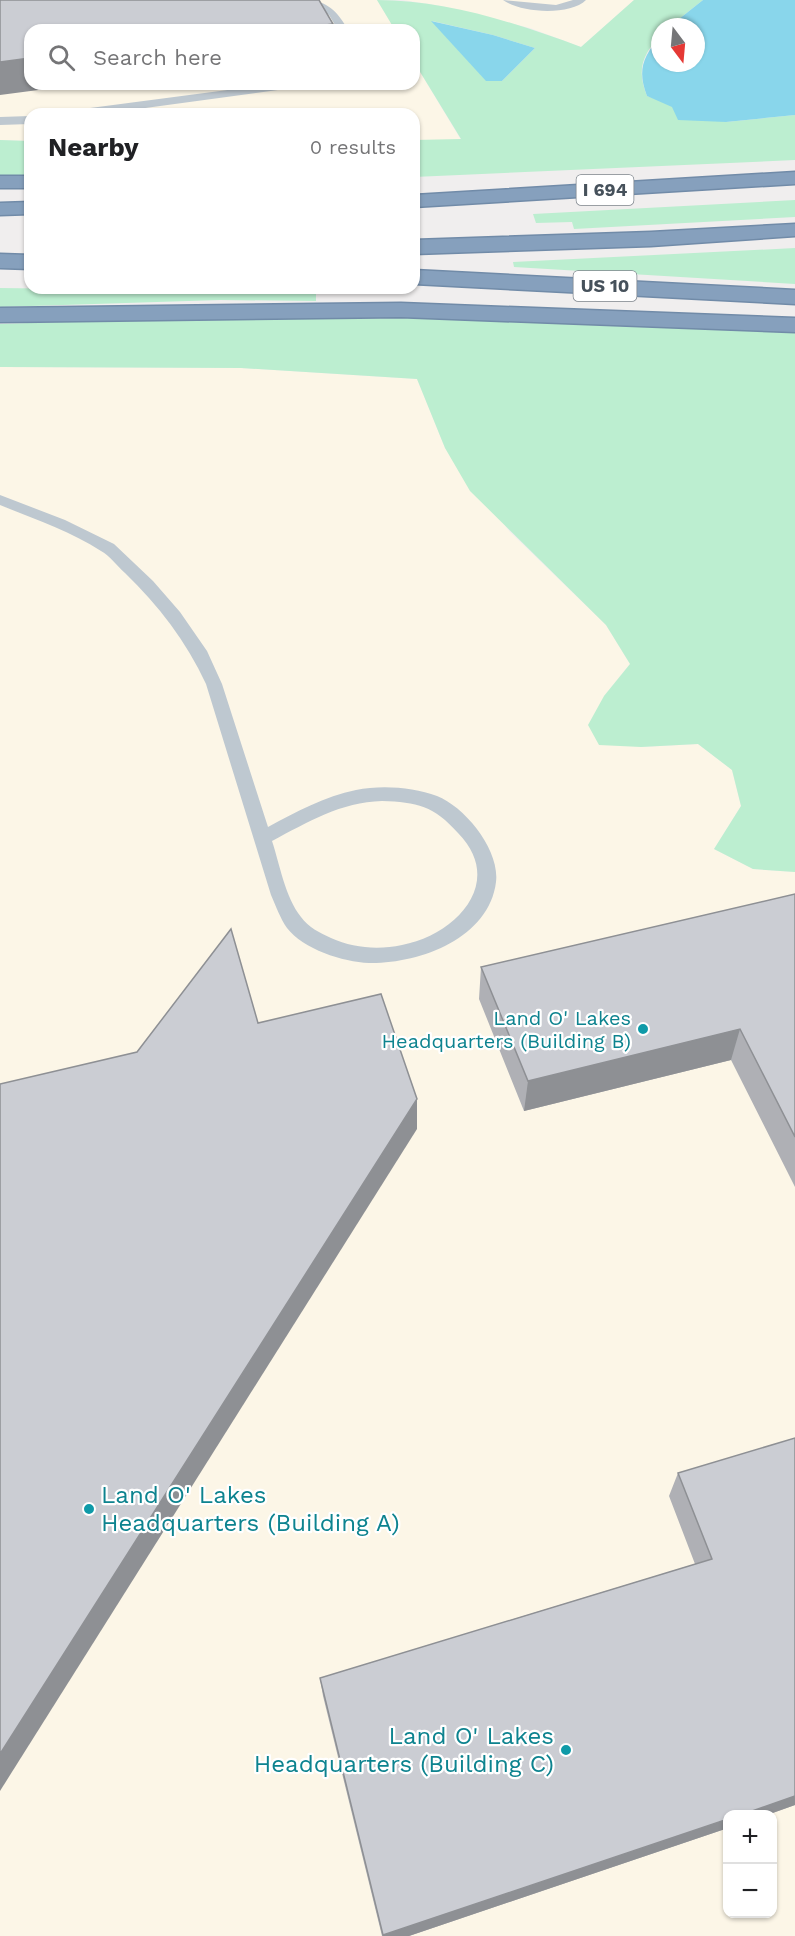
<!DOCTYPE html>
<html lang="en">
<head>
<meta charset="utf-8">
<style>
  :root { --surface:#fff; --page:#f2f2f2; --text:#202124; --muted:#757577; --line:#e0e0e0 }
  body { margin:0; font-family:"Work Sans",sans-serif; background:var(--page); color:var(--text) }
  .controls { position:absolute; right:18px; bottom:18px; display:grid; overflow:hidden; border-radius:12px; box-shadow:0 2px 4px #0004 }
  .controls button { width:54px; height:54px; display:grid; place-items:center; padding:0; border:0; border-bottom:2px solid var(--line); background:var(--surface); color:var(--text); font:30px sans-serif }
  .compass { position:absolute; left:651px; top:18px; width:54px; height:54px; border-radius:50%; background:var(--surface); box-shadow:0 2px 4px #0004; rotate:164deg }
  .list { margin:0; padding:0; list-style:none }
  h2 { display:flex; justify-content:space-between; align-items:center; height:78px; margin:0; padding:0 24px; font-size:26px }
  h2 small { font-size:20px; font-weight:400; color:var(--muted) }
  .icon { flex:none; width:33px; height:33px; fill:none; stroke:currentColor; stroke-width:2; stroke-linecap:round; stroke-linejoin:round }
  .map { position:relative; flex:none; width:795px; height:1936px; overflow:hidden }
  .search { position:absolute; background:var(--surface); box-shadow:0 2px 4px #0004; left:24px; top:24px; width:396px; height:66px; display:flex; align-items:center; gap:15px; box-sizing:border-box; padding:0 21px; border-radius:18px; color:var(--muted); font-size:22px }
  .panel { position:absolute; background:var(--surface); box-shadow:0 2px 4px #0004; left:24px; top:108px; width:396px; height:186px; border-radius:18px }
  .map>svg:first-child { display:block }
  .commercial { fill:#fcf6e7; fill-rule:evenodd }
  .green { fill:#bceed0; fill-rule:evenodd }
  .water { fill:#89d6eb }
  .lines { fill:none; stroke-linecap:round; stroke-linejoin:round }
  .motorway-casing { stroke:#718ba8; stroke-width:3 }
  .service { fill:#bec8d0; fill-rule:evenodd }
  .motorway { fill:#86a0bd; fill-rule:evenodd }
  .wall { fill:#afb0b5 }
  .shaded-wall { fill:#8e9094 }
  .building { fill:#cbcdd3; stroke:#8e9094; stroke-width:1.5 }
  .culture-dot { fill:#0f9aa8; stroke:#fff; stroke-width:2 }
  .labels { text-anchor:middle; stroke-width:4.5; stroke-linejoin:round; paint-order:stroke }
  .shield { fill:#fff; stroke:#7e858c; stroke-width:1.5 }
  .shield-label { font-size:18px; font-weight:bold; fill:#46515b }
  .culture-label { font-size:20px; fill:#0d838f; stroke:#fff; text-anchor:end }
  .near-culture-label { font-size:24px; fill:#0d838f; stroke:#fff; text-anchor:start }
</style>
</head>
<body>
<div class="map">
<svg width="795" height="1936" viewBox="0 0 795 1936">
  <rect width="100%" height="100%" fill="#f0eeee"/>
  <!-- commercial -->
  <g class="commercial">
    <path d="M 0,0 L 377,0 L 395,30 L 30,30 L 30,84 L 414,84 L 414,62 L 461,140 L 414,140 L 414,114 L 30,114 L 30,141 L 0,140 Z"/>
    <path d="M 403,0 L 634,0 L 581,47 L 530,28 L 441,6 Z"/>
    <path d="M 0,367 L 241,368 L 417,379 L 445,448 L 510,532 L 606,625 L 630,664 L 604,696 L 641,747 L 698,744 L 732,770 L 741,806 L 714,849 L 753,869 L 795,872 L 795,1936 L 0,1936 ZM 728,1814 L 772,1814 L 772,1914 L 728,1914 Z"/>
  </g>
  <!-- green -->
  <g class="green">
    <path d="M 377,0 C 447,0 516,23 581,47 L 634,0 L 703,0 L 669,27 L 660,27 C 660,40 653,42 647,53 C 639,67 641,81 647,96 L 726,122 L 795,115 L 795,160 L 414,177 L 414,140 L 461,139 L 414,62 L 414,30 L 395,30 ZM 432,21 L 493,35 L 535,48 L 502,81 L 487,81 Z"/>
    <path d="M 0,140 L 30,141 L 30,177 L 0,176 Z"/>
    <path d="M 795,200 L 795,217 L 574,229 L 572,222 L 536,223 L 533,214 Z"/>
    <path d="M 795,248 L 795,284 L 514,267 L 513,262 Z"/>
    <path d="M 0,288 L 316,292 L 316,301 L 220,300 L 0,307 Z"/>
    <path d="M 418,318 L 572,321 L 795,332 L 795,872 L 753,869 L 714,849 L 741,806 L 732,770 L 698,744 L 641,747 L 599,745 L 588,725 L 604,696 L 630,664 L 606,625 L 470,491 L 445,448 L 417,379 L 241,368 L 0,367 L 0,324 L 113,320 Z"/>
  </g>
  <!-- water -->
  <g class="water">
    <path d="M 703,0 L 795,0 L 795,115 L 726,122 L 678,120 L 672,107 L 647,96 C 637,70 643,57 660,36 L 660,63 L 696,63 L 696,27 L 669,27 Z"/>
    <path d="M 431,21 L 493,35 L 535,48 L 502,81 L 486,81 Z"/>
  </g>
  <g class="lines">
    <!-- motorway casing -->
    <g class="motorway-casing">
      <g id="motorway">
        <path d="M 795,172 L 795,184 L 414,207 L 414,195 Z"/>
        <rect x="0" y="176" width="30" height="12"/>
        <path d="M 30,202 L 30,214 L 0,215 L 0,203 Z"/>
        <path d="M 795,224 L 795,236 L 651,246 L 414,254 L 414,240 L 651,232 Z"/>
        <path d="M 0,254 L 30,255 L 30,269 L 0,268 Z"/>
        <path d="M 414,270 L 795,290 L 795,304 L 414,284 Z"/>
        <path d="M 401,303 L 795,318 L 795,332 L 401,317 L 0,322 L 0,308 Z"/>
      </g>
    </g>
    <!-- service -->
    <g class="service">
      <path d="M 305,0 C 327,0 338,12 348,30 L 338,30 L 329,15 Z"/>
      <path d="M 503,0 L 556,5 L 573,0 L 586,0 C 570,16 520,13 503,0 Z"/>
      <path d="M 274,84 L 306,84 L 300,87 L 101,114 L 69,114 L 75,110 Z"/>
      <path d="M 30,116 L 30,124 L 0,125 L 0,117 Z"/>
      <path d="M 0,495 L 65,520 L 114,544 L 153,581 L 180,612 L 207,651 L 222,684 L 268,827 C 296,812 325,796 356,790 C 381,785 413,787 437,796 C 465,807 500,850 496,882 C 489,939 418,964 369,963 C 343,962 303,949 287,928 C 280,918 276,906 271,895 L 206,684 C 186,641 159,606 125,573 C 117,566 110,556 101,551 C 70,531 34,519 0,505 ZM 382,801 C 417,802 434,806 458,833 C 506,882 456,935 402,945 C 378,950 353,948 331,938 C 320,933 308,927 301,917 C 285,897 280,865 272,841 C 308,822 341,802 382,801 Z"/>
    </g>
    <!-- motorway -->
    <use href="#motorway" class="motorway"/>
  </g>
  <!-- wall -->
  <g class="wall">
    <path d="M 795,894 L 795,1187 L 731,1060 L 524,1111 L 479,999 L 481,967 Z"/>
    <path d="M 795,1438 L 795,1805 L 767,1815 L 728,1815 L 728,1828 L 409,1936 L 382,1936 L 323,1696 L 320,1678 L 695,1564 L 669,1496 L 678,1473 Z"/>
  </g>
  <!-- shaded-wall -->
  <g class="shaded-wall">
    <path d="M 333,24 L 333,30 L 288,30 Z"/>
    <path d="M 30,58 L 30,84 L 84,84 L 0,95 L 0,62 Z"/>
    <path d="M 740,1029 L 731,1060 L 524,1111 L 528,1081 Z"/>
    <path d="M 417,1099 L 417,1129 L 0,1791 L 0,1754 Z"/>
    <path d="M 795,1796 L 795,1805 L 767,1815 L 741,1815 Z"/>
    <path d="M 728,1819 L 728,1828 L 409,1936 L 383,1936 L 383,1935 Z"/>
  </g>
  <!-- building -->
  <g class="building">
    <path d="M 0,0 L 319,0 L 333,24 L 288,30 L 30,30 L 30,58 L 0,62 Z"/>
    <path d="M 795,894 L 795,1137 L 740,1029 L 528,1081 L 481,967 Z"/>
    <path d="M 231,929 L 258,1023 L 381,994 L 417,1099 L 0,1754 L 0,1084 L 137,1052 Z"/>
    <path d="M 795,1438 L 795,1796 L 741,1815 L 728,1815 L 728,1819 L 383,1935 L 320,1678 L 712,1559 L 678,1473 Z"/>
  </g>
  <!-- markers -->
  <g class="culture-dot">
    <circle cx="643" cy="1029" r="6"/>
    <circle cx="89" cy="1509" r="6"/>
    <circle cx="566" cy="1750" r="6"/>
  </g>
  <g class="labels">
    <!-- shield labels -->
    <g class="shield">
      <rect x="576.5" y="175" width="57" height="30" rx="4.5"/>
      <rect x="573.5" y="271" width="63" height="30" rx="4.5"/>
    </g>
    <g class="shield-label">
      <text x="605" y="196">I 694</text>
      <text x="605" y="292">US 10</text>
    </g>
    <!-- culture labels -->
    <g class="culture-label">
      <text x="631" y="1025">Land O' Lakes<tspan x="631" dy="23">Headquarters (Building B)</tspan></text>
    </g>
    <!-- near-culture labels -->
    <g class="near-culture-label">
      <text x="101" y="1503">Land O' Lakes<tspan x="101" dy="28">Headquarters (Building A)</tspan></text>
      <text x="554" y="1744" text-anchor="end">Land O' Lakes<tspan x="554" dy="28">Headquarters (Building C)</tspan></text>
    </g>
  </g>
</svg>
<div class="controls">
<button>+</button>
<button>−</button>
</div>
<svg class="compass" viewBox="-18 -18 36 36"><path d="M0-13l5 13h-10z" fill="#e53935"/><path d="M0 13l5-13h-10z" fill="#757577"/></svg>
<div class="search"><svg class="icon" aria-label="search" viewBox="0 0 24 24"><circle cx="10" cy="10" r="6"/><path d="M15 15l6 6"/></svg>Search here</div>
<section class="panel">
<h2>Nearby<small>0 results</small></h2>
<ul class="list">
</ul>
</section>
</div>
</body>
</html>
